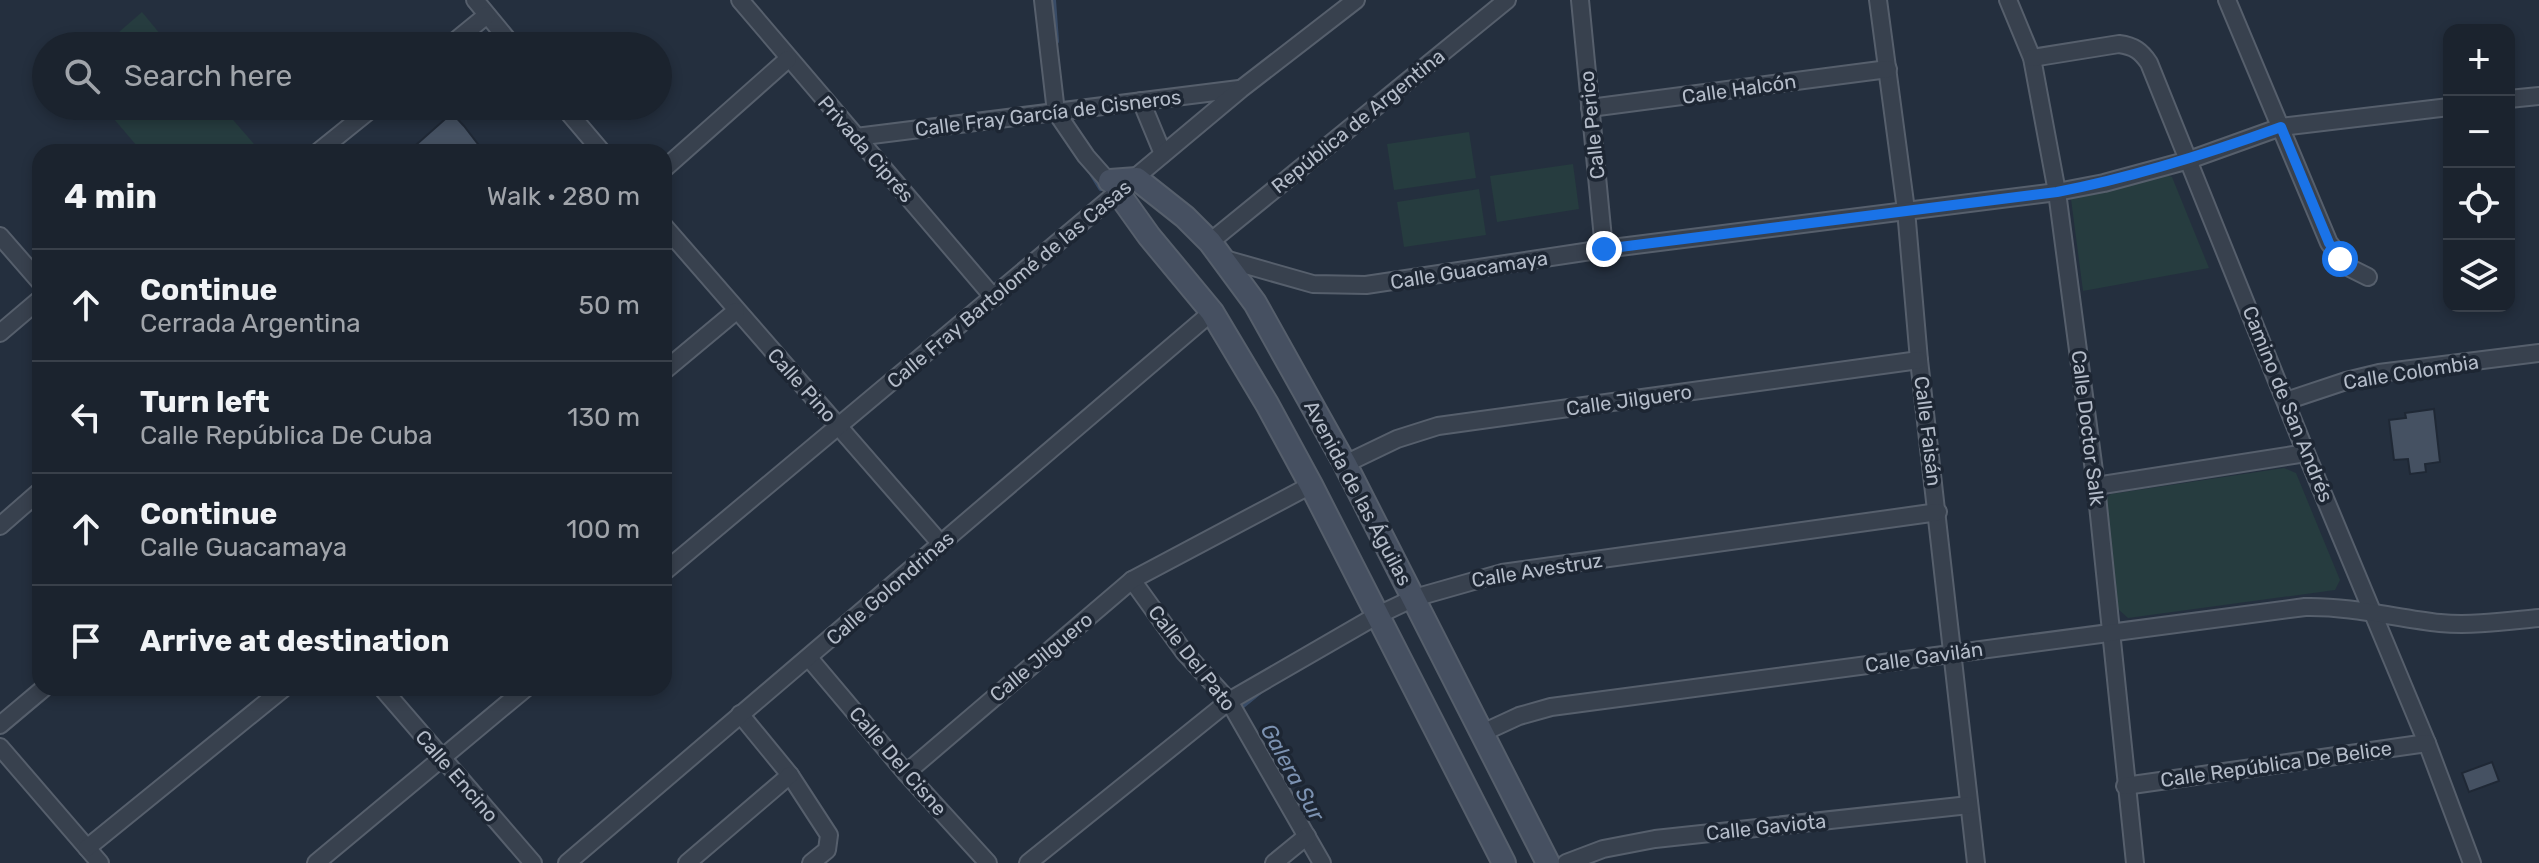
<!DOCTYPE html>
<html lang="en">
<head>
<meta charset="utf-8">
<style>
  :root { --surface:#1b232e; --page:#282f3a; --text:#f1f3f6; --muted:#a0a4aa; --line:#39404a }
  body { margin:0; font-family:Rubik,sans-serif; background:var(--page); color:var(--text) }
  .controls { position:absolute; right:24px; top:24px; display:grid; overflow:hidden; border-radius:16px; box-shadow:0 4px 12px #0003 }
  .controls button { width:72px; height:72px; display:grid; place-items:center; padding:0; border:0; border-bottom:2px solid var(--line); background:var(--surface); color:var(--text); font:40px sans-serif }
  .stop { position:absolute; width:24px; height:24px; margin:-18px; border:6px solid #1a73e8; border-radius:50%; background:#fff }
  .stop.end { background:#1a73e8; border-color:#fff; box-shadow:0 2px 8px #0008 }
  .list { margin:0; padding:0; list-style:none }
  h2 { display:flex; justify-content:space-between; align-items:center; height:104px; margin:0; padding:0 32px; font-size:34px }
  h2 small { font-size:26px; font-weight:400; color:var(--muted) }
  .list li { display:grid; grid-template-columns:52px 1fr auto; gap:24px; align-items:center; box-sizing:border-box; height:112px; padding:0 32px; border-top:2px solid var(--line) }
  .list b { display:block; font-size:30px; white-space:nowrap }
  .list p { margin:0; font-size:26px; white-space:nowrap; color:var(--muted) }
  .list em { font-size:26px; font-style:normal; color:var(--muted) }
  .icon { flex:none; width:44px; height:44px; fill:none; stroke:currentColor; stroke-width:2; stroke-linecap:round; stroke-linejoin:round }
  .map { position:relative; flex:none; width:2539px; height:863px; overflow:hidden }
  .search { position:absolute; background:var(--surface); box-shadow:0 4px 12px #0003; left:32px; top:32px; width:640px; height:88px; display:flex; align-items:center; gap:20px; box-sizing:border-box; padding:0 28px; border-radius:44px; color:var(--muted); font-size:30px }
  .panel { position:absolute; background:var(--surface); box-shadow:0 4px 12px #0003; left:32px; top:144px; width:640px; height:552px; border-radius:24px }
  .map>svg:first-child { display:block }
  .green { fill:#263c3f }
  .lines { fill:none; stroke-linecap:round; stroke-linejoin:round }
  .stream { stroke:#394c67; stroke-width:6 }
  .building { fill:#455162; stroke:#1f2835; stroke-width:2 }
  .street-casing { stroke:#565f6c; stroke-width:20 }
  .secondary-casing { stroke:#565f6c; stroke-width:26 }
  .street { stroke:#38414e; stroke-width:16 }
  .secondary { stroke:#465061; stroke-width:22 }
  .route { stroke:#1a73e8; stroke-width:10 }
  .labels { text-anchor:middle; stroke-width:7; stroke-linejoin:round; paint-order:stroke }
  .street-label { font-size:20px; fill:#b4bcc9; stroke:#1d2633 }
  .water-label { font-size:22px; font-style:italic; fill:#7c92b1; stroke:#1d2633 }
</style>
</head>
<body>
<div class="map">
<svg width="2539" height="863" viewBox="0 0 2539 863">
  <rect width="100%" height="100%" fill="#242f3e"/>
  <!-- green -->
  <g class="green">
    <path d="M 142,12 L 170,46 L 103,46 Z"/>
    <path d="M 103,106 L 221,106 L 254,144 L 245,152 L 142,152 Z"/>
    <path d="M 1469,132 L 1476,178 L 1394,190 L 1387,144 Z"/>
    <path d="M 1573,164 L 1579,209 L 1497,222 L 1490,176 Z"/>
    <path d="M 2161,173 L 2172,177 L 2209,268 L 2083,291 L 2071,199 L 2105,192 Z"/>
    <path d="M 1479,189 L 1486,235 L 1404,247 L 1397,202 Z"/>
    <path d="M 2284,468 L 2296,473 L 2340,580 L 2335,590 L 2128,618 L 2118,609 L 2104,500 L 2111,494 Z"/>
  </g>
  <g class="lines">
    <!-- stream -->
    <g class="stream">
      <path d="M 1053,0 L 1056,41"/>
      <path d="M 1088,167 L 1101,188"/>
      <path d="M 1238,709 L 1259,692"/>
    </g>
  </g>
  <!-- building -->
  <g class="building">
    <path d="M 452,113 L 464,126 L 484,152 L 424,152 L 417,144 Z"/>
    <path d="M 2434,409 L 2440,462 L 2425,464 L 2426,472 L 2410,474 L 2408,459 L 2394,460 L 2389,420 L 2406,418 L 2405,413 Z"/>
    <path d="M 2492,762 L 2499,781 L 2469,792 L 2462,773 Z"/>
  </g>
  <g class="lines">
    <!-- street casing -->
    <g class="street-casing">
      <g id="street">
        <path d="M 475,0 L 513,46"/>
        <path d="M 740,0 L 994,298"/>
        <path d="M 1043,0 L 1056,112 L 1086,156 L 1115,189"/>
        <path d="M 1580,0 L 1604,249"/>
        <path d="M 1878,0 L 1906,210 L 1919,360 L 1976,863"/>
        <path d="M 2008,0 L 2032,58 L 2057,192 L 2096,486 L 2135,863"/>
        <path d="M 2227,0 L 2329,243 L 2350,268 L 2368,277"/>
        <path d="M 449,46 L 487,15"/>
        <path d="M 2032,58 L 2119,44 C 2134,46 2141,51 2149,63 L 2306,453 L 2427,743 L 2472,863"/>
        <path d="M 2509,99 L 2539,96"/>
        <path d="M 1141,101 L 1163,154"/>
        <path d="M 563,106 L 602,152"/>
        <path d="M 1590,108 L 1888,69"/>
        <path d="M 856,137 L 1239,89"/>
        <path d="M 318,152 L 375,106"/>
        <path d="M 664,169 L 788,59"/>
        <path d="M 664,226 L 941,544"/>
        <path d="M 0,236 L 40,282"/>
        <path d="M 1210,242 L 1507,0"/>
        <path d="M 1225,259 L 1313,284 L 1366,285 L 1604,249 L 2057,192 L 2104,183 L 2189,160 L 2281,127 L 2449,107"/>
        <path d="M 0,333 L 40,299"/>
        <path d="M 664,371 L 736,311"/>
        <path d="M 2286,401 L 2346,381 L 2379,373 L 2539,353"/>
        <path d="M 1345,464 L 1397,439 L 1438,426 L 1919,360"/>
        <path d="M 2096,486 L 2306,453"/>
        <path d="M 0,526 L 40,491"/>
        <path d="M 664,572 L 1241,89 L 1356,0"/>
        <path d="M 1132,580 L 1184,652 L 1229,701 L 1322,863"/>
        <path d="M 809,658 L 906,773 L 988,863"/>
        <path d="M 382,688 L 533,863"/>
        <path d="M 740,714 L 790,775 L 829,835 L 827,850 L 811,863"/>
        <path d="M 0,725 L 44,688"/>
        <path d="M 1480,734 L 1519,716 L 1551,707 L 2305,607 C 2352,606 2395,618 2440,623 C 2473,626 2507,621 2539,618"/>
        <path d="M 0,747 L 100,863"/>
        <path d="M 906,773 L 1132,580 L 1311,485"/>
        <path d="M 2125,786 L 2427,743"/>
        <path d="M 87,848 L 284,688"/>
        <path d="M 316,863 L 526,688"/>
        <path d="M 567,863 L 1212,312"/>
        <path d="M 687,863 L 790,775"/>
        <path d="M 1028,863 L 1229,701 L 1376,616 L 1414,598 L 1502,573 L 1938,512"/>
        <path d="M 1274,863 L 1307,836"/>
        <path d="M 1566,863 L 1603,849 L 1655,839 L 1969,805"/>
      </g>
    </g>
    <!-- secondary casing -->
    <g class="secondary-casing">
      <g id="secondary">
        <path d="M 1110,181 L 1137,179 L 1185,217 L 1210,242 L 1255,303 L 1345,464 L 1548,863"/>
        <path d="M 1119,194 L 1149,236 L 1212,312 L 1267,404 L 1311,485 L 1504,863"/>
      </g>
    </g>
    <!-- street -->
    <use href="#street" class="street"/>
    <!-- secondary -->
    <use href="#secondary" class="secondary"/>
  </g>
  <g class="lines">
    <!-- route -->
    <path class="route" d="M 1604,249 L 2057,192 C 2135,177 2207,154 2281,127 L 2329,243 L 2340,259"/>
  </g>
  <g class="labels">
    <!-- street labels -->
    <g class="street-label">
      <text transform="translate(1739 89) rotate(-8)" y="7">Calle Halcón</text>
      <text transform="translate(1048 113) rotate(-7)" y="7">Calle Fray García de Cisneros</text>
      <text transform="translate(1358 121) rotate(-39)" y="7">República de Argentina</text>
      <text transform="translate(1592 125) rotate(-96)" y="7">Calle Perico</text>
      <text transform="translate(866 149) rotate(49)" y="7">Privada Ciprés</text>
      <text transform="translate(1469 270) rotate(-9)" y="7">Calle Guacamaya</text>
      <text transform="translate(1009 284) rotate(-40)" y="7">Calle Fray Bartolomé de las Casas</text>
      <text transform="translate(2411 372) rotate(-9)" y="7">Calle Colombia</text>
      <text transform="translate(802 385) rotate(48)" y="7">Calle Pino</text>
      <text transform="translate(1629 400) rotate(-8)" y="7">Calle Jilguero</text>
      <text transform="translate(2288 404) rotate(68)" y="7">Camino de San Andrés</text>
      <text transform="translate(2088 428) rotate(83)" y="7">Calle Doctor Salk</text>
      <text transform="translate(1928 431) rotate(83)" y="7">Calle Faisán</text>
      <text transform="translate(1358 493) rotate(62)" y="7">Avenida de las Águilas</text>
      <text transform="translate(1537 570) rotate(-9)" y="7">Calle Avestruz</text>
      <text transform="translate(890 588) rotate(-41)" y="7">Calle Golondrinas</text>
      <text transform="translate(1041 657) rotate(-40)" y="7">Calle Jilguero</text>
      <text transform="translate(1924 657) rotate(-8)" y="7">Calle Gavilán</text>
      <text transform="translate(1192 658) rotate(52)" y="7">Calle Del Pato</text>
      <text transform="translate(898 761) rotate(49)" y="7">Calle Del Cisne</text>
      <text transform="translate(2276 764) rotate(-8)" y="7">Calle República De Belice</text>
      <text transform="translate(457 776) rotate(49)" y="7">Calle Encino</text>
      <text transform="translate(1766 827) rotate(-6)" y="7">Calle Gaviota</text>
    </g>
    <!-- water labels -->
    <g class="water-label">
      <text transform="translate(1293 772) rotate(61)" y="8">Galera Sur</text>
    </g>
  </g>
</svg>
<div class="controls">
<button>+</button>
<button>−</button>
<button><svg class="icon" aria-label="locate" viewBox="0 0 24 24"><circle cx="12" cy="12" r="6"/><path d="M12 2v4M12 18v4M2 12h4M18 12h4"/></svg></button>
<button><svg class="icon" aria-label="layers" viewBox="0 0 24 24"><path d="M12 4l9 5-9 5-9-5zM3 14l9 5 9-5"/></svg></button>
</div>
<div class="stop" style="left:2340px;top:259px"></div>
<div class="stop end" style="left:1604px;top:249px"></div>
<div class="search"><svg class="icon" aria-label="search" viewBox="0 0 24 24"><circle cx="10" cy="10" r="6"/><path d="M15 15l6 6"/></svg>Search here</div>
<section class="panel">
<h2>4 min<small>Walk · 280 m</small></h2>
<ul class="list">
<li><svg class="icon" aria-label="ahead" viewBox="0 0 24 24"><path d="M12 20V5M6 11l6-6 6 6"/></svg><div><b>Continue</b><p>Cerrada Argentina</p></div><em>50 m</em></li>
<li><svg class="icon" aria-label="left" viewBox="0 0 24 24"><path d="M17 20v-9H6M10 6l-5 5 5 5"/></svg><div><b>Turn left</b><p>Calle República De Cuba</p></div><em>130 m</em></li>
<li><svg class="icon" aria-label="ahead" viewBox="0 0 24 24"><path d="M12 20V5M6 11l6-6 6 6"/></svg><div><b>Continue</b><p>Calle Guacamaya</p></div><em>100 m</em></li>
<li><svg class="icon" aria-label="arrive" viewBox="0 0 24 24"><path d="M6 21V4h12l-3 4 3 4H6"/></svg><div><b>Arrive at destination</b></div></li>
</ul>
</section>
</div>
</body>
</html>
